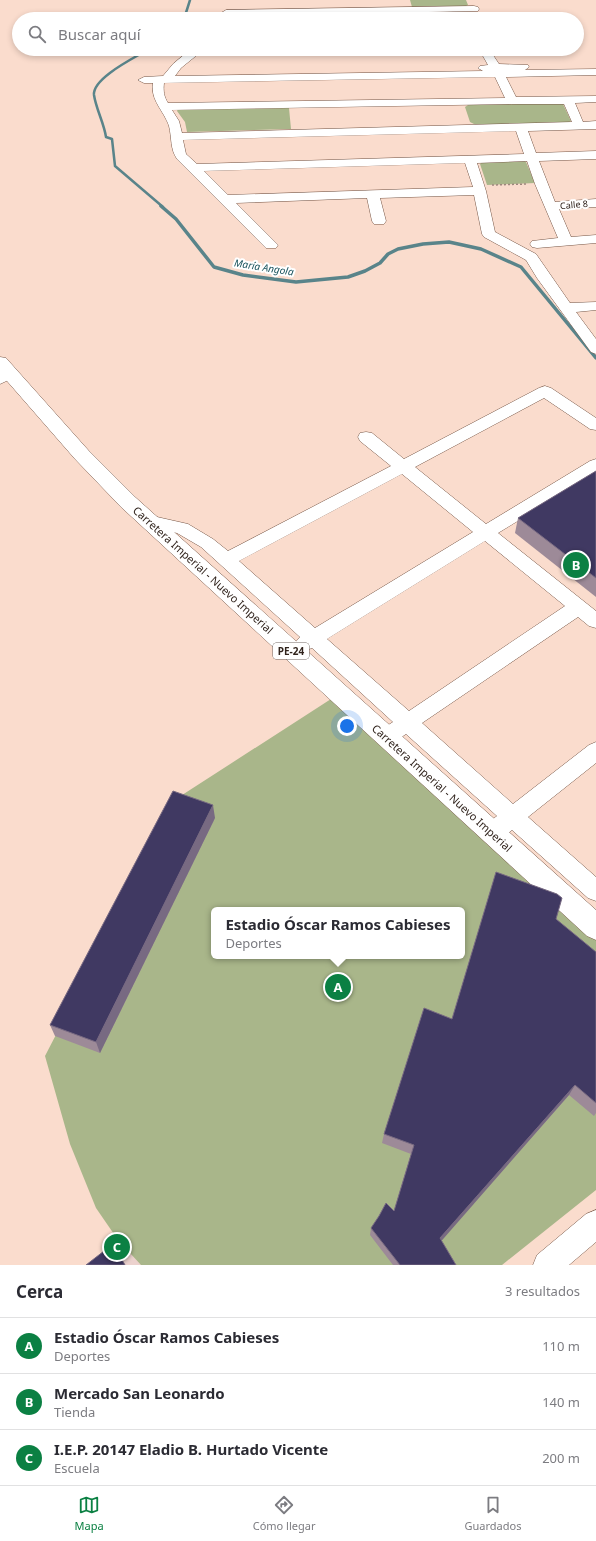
<!DOCTYPE html>
<html lang="es">
<head>
<meta charset="utf-8">
<style>
  :root { --surface:#fff; --page:#f2f2f3; --text:#2b2b33; --muted:#7c7c81; --line:#e1e1e2; --accent:#0b8043 }
  body { margin:0; font-family:"Noto Sans",sans-serif; background:var(--page); color:var(--text) }
  .you { position:absolute; left:347px; top:726px; width:14px; height:14px; margin:-10px; border:3px solid #fff; border-radius:50%; background:#1a73e8; box-shadow:0 0 0 6px #1a73e833 }
  .badge { display:grid; place-items:center; width:26px; height:26px; border-radius:50%; background:var(--accent); color:#fff; font-size:13px; font-weight:700 }
  .pin { position:absolute; translate:-50% -50%; border:2px solid #fff; box-shadow:0 1px 4px #0006 }
  .popup { position:absolute; left:211px; top:907px; width:254px; height:52px; box-sizing:border-box; display:grid; place-content:center; border-radius:6px; background:var(--surface); filter:drop-shadow(0 1px 3px #0005); font-size:13px; white-space:nowrap; color:var(--muted) }
  .popup b { font-size:15px; color:var(--text) }
  .popup::after { content:''; position:absolute; left:50%; top:100%; margin-left:-8px; border:8px solid transparent; border-top-color:var(--surface) }
  .list { margin:0; padding:0; list-style:none }
  h2 { display:flex; justify-content:space-between; align-items:center; height:52px; margin:0; padding:0 16px; font-size:17px }
  h2 small { font-size:13px; font-weight:400; color:var(--muted) }
  .list li { display:grid; grid-template-columns:26px 1fr auto; gap:12px; align-items:center; box-sizing:border-box; height:56px; padding:0 16px; border-top:1px solid var(--line) }
  .list b { display:block; font-size:15px; white-space:nowrap }
  .list p { margin:0; font-size:13px; white-space:nowrap; color:var(--muted) }
  .list em { font-size:13px; font-style:normal; color:var(--muted) }
  .icon { flex:none; width:22px; height:22px; fill:none; stroke:currentColor; stroke-width:2; stroke-linecap:round; stroke-linejoin:round }
  .map { position:relative; flex:none; width:596px; height:1265px; overflow:hidden }
  .search { position:absolute; background:var(--surface); box-shadow:0 2px 6px #0003; left:12px; right:12px; top:12px; height:44px; display:flex; align-items:center; gap:10px; box-sizing:border-box; padding:0 14px; border-radius:22px; color:var(--muted); font-size:15px }
  .sheet { height:220px; background:var(--surface) }
  nav { display:flex; justify-content:space-around; align-items:center; box-sizing:border-box; height:56px; border-top:1px solid var(--line); background:var(--surface); font-size:11px; color:var(--muted) }
  nav a { display:grid; justify-items:center; gap:2px }
  nav .on { color:var(--accent) }
  .map>svg:first-child { display:block }
  .education { fill:#ecd2ce }
  .green { fill:#a9b68a; fill-rule:evenodd }
  .lines { fill:none; stroke-linecap:round; stroke-linejoin:round }
  .stream-far1 { stroke:#59848a; stroke-width:2.5 }
  .stream { stroke:#59848a; stroke-width:3.5 }
  .minor-casing { stroke:#775747; stroke-width:1 }
  .highway-casing { stroke:#775747; stroke-width:1 }
  .path { stroke:#9d877c; stroke-width:1.5; stroke-dasharray:2 2; stroke-linecap:butt }
  .minor { fill:#fff; fill-rule:evenodd }
  .highway { fill:#fff; fill-rule:evenodd }
  .wall { fill:#9d8a98 }
  .shaded-wall { fill:#786a82 }
  .building { fill:#403962; stroke:#786a82 }
  .labels { text-anchor:middle; stroke-width:4; stroke-linejoin:round; paint-order:stroke }
  .far-street-label { font-size:9px; fill:#30231c; stroke:#fff }
  .far-water-label { font-size:10px; font-style:italic; fill:#17515b; stroke:#fff }
  .shield { fill:#fff; stroke:#6e6560; stroke-width:1 }
  .shield-label { font-size:10px; font-weight:bold; fill:#30231c }
  .street-label { font-size:11px; fill:#30231c; stroke:#fff }
</style>
</head>
<body>
<div class="map">
<svg width="596" height="1265" viewBox="0 0 596 1265">
  <rect width="100%" height="100%" fill="#fadccd"/>
  <!-- education -->
  <path class="education" d="M 118,1240 L 141,1265 L 90,1265 Z"/>
  <!-- green -->
  <g class="green">
    <path d="M 410,0 L 466,0 L 468,5 L 466,6 L 412,7 Z"/>
    <path d="M 560,103 L 563,104 L 571,121 L 568,123 L 476,125 L 470,122 L 465,107 L 468,105 Z"/>
    <path d="M 289,108 L 291,129 L 187,132 L 185,122 L 177,111 L 178,109 Z"/>
    <path d="M 523,160 L 526,162 L 535,183 L 487,185 L 480,164 L 482,162 Z"/>
    <path d="M 331,699 L 596,938 L 596,1190 L 502,1265 L 141,1265 L 118,1240 L 96,1208 L 70,1144 L 45,1056 L 179,797 ZM 214,910 L 462,910 L 462,956 L 214,956 Z"/>
  </g>
  <g class="lines">
    <!-- stream-far1 -->
    <g class="stream-far1">
      <path d="M 184,19 L 190,0"/>
      <path d="M 149,49 C 136,57 92,78 94,95 C 96,109 104,123 106,137 L 112,139 L 115,166 L 163,207"/>
    </g>
    <!-- stream -->
    <path class="stream" d="M 161,206 L 176,219 L 214,267 L 243,275 L 296,282 L 348,277 L 365,271 L 380,263 L 388,254 L 398,249 L 423,244 L 449,242 L 481,249 L 521,267 L 596,358"/>
    <!-- minor casing -->
    <g class="minor-casing">
      <g id="minor">
        <path d="M 474,6 L 478,7 L 479,9 L 478,11 L 226,16 L 221,13 L 226,10 Z"/>
        <path d="M 191,49 L 377,49 L 372,52 L 197,55 L 181,68 L 175,76 L 483,71 L 478,68 L 480,66 L 488,65 L 479,49 L 489,49 L 499,64 L 528,65 L 529,67 L 525,70 L 596,69 L 596,75 L 506,77 L 516,97 L 596,96 L 596,102 L 575,103 L 583,122 L 596,121 L 596,129 L 528,131 L 536,153 L 596,151 L 596,159 L 539,161 L 555,202 L 596,199 L 596,207 L 559,209 L 571,237 L 596,235 L 596,243 L 537,248 L 532,247 L 530,244 L 532,241 L 558,238 L 535,184 L 527,161 L 477,163 L 486,191 L 495,232 L 536,254 L 570,303 L 596,302 L 596,310 L 576,312 L 596,339 L 596,354 L 591,352 L 537,278 L 526,260 L 484,237 L 482,234 L 474,195 L 380,198 L 386,221 L 384,224 L 374,224 L 372,221 L 367,198 L 236,203 L 278,245 L 276,248 L 266,248 L 177,159 C 170,149 172,138 169,126 C 164,111 150,100 153,83 L 144,83 L 138,80 L 144,77 L 163,76 L 173,64 ZM 495,77 L 505,98 L 168,103 C 164,97 163,91 164,83 ZM 512,104 L 564,104 L 572,122 L 182,133 L 179,121 L 172,110 ZM 516,131 L 524,154 L 197,164 L 186,154 L 183,140 ZM 465,163 L 473,187 L 228,195 L 204,171 Z"/>
        <path d="M 10,369 L 15,371 L 18,374 L 15,377 L 0,384 L 0,373 Z"/>
        <path d="M 545,386 L 551,388 L 596,418 L 596,430 L 590,429 L 544,398 L 415,467 L 486,524 L 590,461 L 596,459 L 596,473 L 498,533 L 596,611 L 596,628 L 589,626 L 578,617 L 422,723 L 513,804 L 589,745 L 596,742 L 596,763 L 528,817 L 596,877 L 596,901 L 588,898 L 512,830 L 500,840 L 492,843 L 484,840 L 481,833 L 484,826 L 497,816 L 406,734 C 397,740 390,747 379,743 L 376,737 L 379,731 L 393,722 L 312,648 L 304,651 L 297,649 L 294,644 L 300,637 L 201,547 L 177,533 L 142,525 L 139,521 L 142,517 L 148,515 L 188,524 L 213,539 L 228,551 L 391,466 L 360,441 L 358,437 L 360,433 L 366,432 L 372,433 L 404,459 L 539,388 ZM 402,474 L 473,532 L 315,628 L 239,561 ZM 485,541 L 565,606 L 409,711 L 327,639 Z"/>
        <path d="M 596,1210 L 596,1242 L 569,1265 L 533,1265 L 537,1255 L 586,1214 Z"/>
      </g>
    </g>
    <!-- highway casing -->
    <g class="highway-casing">
      <path id="highway" d="M 0,357 L 6,358 L 89,451 L 135,497 L 596,910 L 596,940 L 587,936 L 121,507 L 75,459 L 0,373 Z"/>
    </g>
    <!-- path -->
    <path class="path" d="M 492,185 L 527,184"/>
    <!-- minor -->
    <use href="#minor" class="minor"/>
    <!-- highway -->
    <use href="#highway" class="highway"/>
  </g>
  <!-- wall -->
  <g class="wall">
    <path d="M 596,471 L 596,597 L 515,533 L 518,518 Z"/>
    <path d="M 215,818 L 100,1053 L 55,1036 L 50,1025 Z"/>
    <path d="M 556,919 L 596,952 L 596,1113 L 594,1116 L 569,1095 L 441,1240 L 456,1265 L 393,1265 L 370,1235 L 371,1228 L 394,1211 L 411,1154 L 382,1143 L 384,1134 L 452,1019 Z"/>
  </g>
  <!-- shaded-wall -->
  <g class="shaded-wall">
    <path d="M 213,805 L 215,818 L 100,1053 L 96,1042 Z"/>
    <path d="M 575,1085 L 569,1095 L 437,1246 L 440,1238 Z"/>
  </g>
  <!-- building -->
  <g class="building">
    <path d="M 596,471 L 596,578 L 518,518 Z"/>
    <path d="M 173,791 L 213,805 L 96,1042 L 50,1025 Z"/>
    <path d="M 496,872 L 557,894 L 562,898 L 556,919 L 596,952 L 596,1103 L 575,1085 L 440,1238 L 456,1265 L 400,1265 L 371,1228 L 379,1216 L 386,1203 L 394,1211 L 414,1145 L 384,1134 L 424,1008 L 452,1019 Z"/>
    <path d="M 113,1244 L 125,1265 L 86,1265 Z"/>
  </g>
  <g class="labels">
    <!-- far-street labels -->
    <g class="far-street-label">
      <text transform="translate(574 205) rotate(-5)" y="3">Calle 8</text>
    </g>
    <!-- far-water labels -->
    <g class="far-water-label">
      <text transform="translate(264 267) rotate(9)" y="4">María Angola</text>
    </g>
    <!-- shield labels -->
    <rect class="shield" x="273" y="643" width="36" height="16" rx="3"/>
    <g class="shield-label">
      <text x="291" y="655">PE-24</text>
    </g>
    <!-- street labels -->
    <g class="street-label">
      <text transform="translate(203 570) rotate(42)" y="4">Carretera Imperial - Nuevo Imperial</text>
      <text transform="translate(442 788) rotate(42)" y="4">Carretera Imperial - Nuevo Imperial</text>
    </g>
  </g>
</svg>
<div class="you"></div>
<div class="pin badge" style="left:338px;top:987px">A</div>
<div class="popup"><b>Estadio Óscar Ramos Cabieses</b>Deportes</div>
<div class="pin badge" style="left:576px;top:565px">B</div>
<div class="pin badge" style="left:117px;top:1247px">C</div>
<div class="search"><svg class="icon" aria-label="search" viewBox="0 0 24 24"><circle cx="10" cy="10" r="6"/><path d="M15 15l6 6"/></svg>Buscar aquí</div>
</div>
<section class="sheet">
<h2>Cerca<small>3 resultados</small></h2>
<ul class="list">
<li><span class="badge">A</span><div><b>Estadio Óscar Ramos Cabieses</b><p>Deportes</p></div><em>110 m</em></li>
<li><span class="badge">B</span><div><b>Mercado San Leonardo</b><p>Tienda</p></div><em>140 m</em></li>
<li><span class="badge">C</span><div><b>I.E.P. 20147 Eladio B. Hurtado Vicente</b><p>Escuela</p></div><em>200 m</em></li>
</ul>
</section>
<nav>
<a class="on"><svg class="icon" aria-label="map" viewBox="0 0 24 24"><path d="M3 6l6-2 6 2 6-2v14l-6 2-6-2-6 2zM9 4v14M15 6v14"/></svg>Mapa</a>
<a><svg class="icon" aria-label="directions" viewBox="0 0 24 24"><path d="M12 3l9 9-9 9-9-9zM9 14v-3h6M13 9l2 2-2 2"/></svg>Cómo llegar</a>
<a><svg class="icon" aria-label="saved" viewBox="0 0 24 24"><path d="M7 4h10v16l-5-4-5 4z"/></svg>Guardados</a>
</nav>
</body>
</html>
